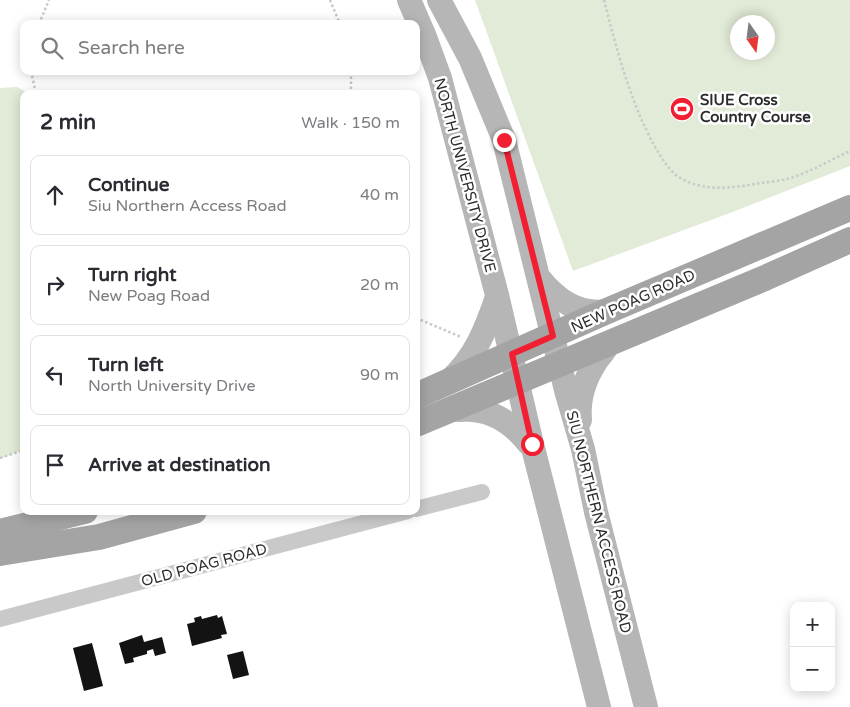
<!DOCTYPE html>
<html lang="en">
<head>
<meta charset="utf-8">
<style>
  :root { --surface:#fff; --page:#f2f2f3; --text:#2b2b33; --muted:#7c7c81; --line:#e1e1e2 }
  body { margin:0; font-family:"Varela Round",sans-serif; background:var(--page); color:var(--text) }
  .controls { position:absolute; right:15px; bottom:15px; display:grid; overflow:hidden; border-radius:10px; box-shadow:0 2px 12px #0003 }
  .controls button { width:45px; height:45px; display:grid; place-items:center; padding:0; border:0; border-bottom:1px solid var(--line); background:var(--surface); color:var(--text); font:25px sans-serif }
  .compass { position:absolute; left:730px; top:15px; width:45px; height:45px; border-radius:50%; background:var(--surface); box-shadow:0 2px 12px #0003; rotate:166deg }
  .stop { position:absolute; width:15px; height:15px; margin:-11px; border:4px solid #f21f32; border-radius:50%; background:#fff }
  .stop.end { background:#f21f32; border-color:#fff; box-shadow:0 1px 5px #0008 }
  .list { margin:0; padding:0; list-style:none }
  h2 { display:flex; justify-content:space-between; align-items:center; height:65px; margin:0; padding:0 20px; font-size:21px }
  h2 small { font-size:16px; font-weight:400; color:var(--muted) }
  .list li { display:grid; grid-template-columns:32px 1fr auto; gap:15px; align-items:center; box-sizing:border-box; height:80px; margin:0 10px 10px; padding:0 10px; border:1px solid var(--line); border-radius:10px }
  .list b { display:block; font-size:19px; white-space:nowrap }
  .list p { margin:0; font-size:16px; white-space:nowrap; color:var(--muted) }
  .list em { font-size:16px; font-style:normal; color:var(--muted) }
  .icon { flex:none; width:28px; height:28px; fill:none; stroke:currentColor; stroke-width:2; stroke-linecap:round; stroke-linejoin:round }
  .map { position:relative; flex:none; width:850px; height:707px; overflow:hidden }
  .search { position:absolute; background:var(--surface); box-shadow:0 2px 12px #0003; left:20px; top:20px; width:400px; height:55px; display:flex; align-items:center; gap:12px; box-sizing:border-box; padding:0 18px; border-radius:10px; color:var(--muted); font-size:19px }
  .panel { position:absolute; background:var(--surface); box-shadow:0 2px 12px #0003; left:20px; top:90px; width:400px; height:425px; border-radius:10px }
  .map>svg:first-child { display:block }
  .green { fill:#e2ebd7; fill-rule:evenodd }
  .building { fill:#131313 }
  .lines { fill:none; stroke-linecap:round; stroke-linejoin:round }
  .path { stroke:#c9c9c9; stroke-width:2.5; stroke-dasharray:2.5 2.5; stroke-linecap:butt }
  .street { stroke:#c9c9c9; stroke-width:16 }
  .secondary { stroke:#b6b6b6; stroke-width:24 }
  .primary { stroke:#a4a4a4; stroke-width:26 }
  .route { stroke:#f21f32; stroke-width:6 }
  .labels { text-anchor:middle; stroke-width:5; stroke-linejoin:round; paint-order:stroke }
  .poi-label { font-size:15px; font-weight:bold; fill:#2c2c2c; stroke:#fff; text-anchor:start }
  .street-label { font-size:15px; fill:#2c2c2c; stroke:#fff }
</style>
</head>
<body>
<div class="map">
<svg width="850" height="707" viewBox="0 0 850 707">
  <rect width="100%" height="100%" fill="#fff"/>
  <!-- green -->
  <g class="green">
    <path d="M 475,0 L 850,0 L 850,166 L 730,213 L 573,271 ZM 768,22 L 768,52 L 738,52 L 738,22 Z"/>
    <path d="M 17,87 L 29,94 L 24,94 L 24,449 L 0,459 L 0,88 Z"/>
  </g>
  <!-- building -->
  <g class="building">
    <path d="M 217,615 L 218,618 L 222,616 L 227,634 L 221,635 L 222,638 L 192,646 L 187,624 L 195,622 L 194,618 L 201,616 L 202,619 Z"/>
    <path d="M 142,635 L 144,642 L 162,637 L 166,653 L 155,656 L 153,649 L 147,651 L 147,654 L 133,658 L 134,662 L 125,664 L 119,643 Z"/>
    <path d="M 92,643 L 103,686 L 84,691 L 73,648 Z"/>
    <path d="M 243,651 L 249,675 L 233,679 L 227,655 Z"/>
  </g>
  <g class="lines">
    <!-- path -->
    <g class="path">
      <path d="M 330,0 L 340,24"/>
      <path d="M 604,0 C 617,51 635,121 666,164 C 669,168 672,172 676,175 C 701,193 732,188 761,183 C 769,182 779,181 787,179 C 809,173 830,160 850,151"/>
      <path d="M 39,24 L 49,0"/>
      <path d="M 31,71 L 36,94"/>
      <path d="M 351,94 L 351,71"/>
      <path d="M 416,318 L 461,337"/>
      <path d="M 0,458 L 24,450"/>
    </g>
    <!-- street -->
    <g class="street">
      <path d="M 416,509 L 482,492"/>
      <path d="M 0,619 L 408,511"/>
    </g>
    <!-- secondary -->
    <g class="secondary">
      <path d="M 409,0 L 425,37 L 440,78 L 497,295 L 532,444 L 599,707"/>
      <path d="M 439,0 L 470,58 L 504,140 L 567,394 L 583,449 L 596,512 L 646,707"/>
      <path d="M 539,278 C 557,300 578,315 607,311"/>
      <path d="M 449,381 C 475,358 486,329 497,297"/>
      <path d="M 453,409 C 459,411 466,409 473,410 C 496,412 515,426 529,444 L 532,444"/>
      <path d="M 580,420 C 578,399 585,378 597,360 C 601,355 606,350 608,344"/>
    </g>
    <!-- primary -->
    <g class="primary">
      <path d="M 416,396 L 607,311 L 850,208"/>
      <path d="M 416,424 L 765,278 L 850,240"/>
      <path d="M 0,532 L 85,511"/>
      <path d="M 0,553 L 99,537 L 194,511"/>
    </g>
  </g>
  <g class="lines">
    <!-- route -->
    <path class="route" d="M 504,140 L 553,336 L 512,354 L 532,444"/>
  </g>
  <!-- icons -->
  <defs>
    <g id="stadium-disc" transform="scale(1.25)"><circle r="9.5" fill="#f21f32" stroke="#fff"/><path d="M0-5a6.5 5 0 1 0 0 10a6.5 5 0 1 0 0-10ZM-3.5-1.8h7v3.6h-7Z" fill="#fff"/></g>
  </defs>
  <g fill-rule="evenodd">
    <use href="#stadium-disc" x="682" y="109"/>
  </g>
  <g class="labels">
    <!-- poi labels -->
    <g class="poi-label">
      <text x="700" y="105">SIUE Cross<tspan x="700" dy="17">Country Course</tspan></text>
    </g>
    <!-- street labels -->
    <g class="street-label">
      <text transform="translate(465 175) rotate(75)" y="5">NORTH UNIVERSITY DRIVE</text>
      <text transform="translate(633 301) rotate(-24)" y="5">NEW POAG ROAD</text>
      <text transform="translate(599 522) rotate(76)" y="5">SIU NORTHERN ACCESS ROAD</text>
      <text transform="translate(204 565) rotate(-15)" y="5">OLD POAG ROAD</text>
    </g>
  </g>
</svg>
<div class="controls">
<button>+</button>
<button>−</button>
</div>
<svg class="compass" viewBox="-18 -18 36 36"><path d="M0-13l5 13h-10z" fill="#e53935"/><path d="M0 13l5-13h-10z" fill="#7c7c81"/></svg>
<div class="stop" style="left:532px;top:444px"></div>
<div class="stop end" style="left:504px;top:140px"></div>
<div class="search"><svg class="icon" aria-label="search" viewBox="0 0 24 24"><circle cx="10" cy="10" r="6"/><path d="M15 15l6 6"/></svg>Search here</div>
<section class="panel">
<h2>2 min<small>Walk · 150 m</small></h2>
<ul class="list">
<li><svg class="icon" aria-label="ahead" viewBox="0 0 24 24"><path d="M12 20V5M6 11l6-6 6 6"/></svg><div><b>Continue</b><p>Siu Northern Access Road</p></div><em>40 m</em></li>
<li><svg class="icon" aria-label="right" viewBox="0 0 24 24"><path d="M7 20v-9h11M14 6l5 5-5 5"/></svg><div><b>Turn right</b><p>New Poag Road</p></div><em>20 m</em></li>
<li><svg class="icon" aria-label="left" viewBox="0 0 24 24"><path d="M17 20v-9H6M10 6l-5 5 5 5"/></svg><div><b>Turn left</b><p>North University Drive</p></div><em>90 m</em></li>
<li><svg class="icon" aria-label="arrive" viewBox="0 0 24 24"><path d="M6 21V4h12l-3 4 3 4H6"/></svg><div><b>Arrive at destination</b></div></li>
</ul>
</section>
</div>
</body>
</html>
